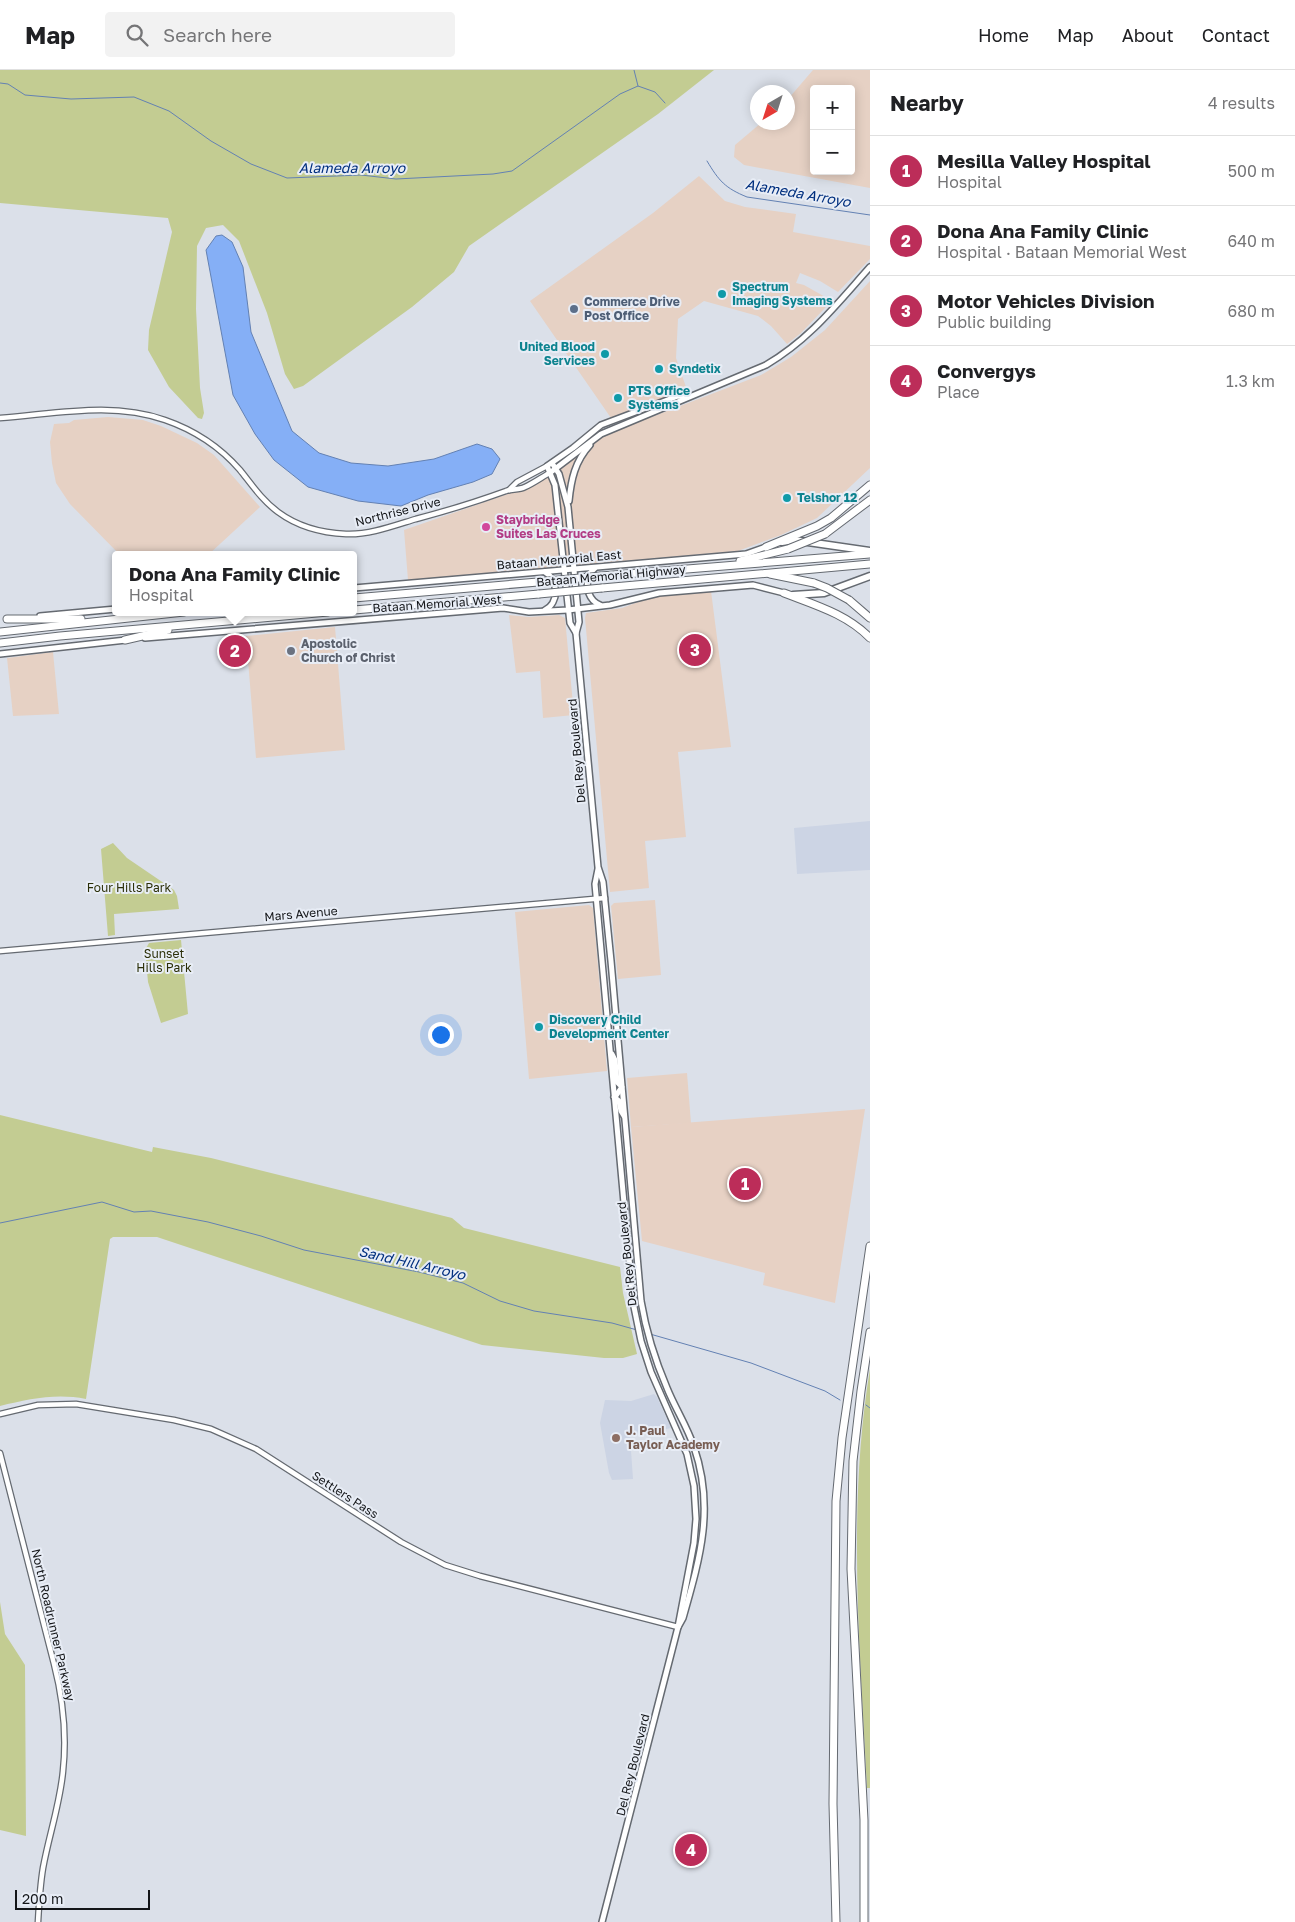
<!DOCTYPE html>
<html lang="en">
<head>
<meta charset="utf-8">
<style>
  :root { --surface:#fff; --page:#f2f2f2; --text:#202124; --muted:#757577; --line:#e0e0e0; --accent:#bc2d59 }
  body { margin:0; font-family:"Golos Text",sans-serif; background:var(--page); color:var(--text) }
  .controls { position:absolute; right:15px; top:15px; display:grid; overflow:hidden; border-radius:5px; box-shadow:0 2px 12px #0003 }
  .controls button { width:45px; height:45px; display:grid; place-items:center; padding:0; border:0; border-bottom:1px solid var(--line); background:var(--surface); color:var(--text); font:25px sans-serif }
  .compass { position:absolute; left:750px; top:15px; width:45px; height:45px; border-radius:50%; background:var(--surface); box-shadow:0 2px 12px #0003; rotate:219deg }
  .scale { position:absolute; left:15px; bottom:12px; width:135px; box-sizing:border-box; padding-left:5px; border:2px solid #131518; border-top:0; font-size:14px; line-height:18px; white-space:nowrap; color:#131518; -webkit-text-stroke:4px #e8edf6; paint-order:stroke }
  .you { position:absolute; left:440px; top:964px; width:18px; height:18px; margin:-12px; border:4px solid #fff; border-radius:50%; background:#1a73e8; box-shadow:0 0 0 8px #1a73e833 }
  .badge { display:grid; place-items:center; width:32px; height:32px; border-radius:50%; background:var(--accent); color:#fff; font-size:16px; font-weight:700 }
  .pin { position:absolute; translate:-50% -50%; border:2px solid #fff; box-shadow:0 1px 5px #0006 }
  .popup { position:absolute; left:112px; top:481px; width:245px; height:65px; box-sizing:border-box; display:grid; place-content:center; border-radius:5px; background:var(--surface); filter:drop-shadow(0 1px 4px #0005); font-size:16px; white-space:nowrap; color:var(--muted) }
  .popup b { font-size:19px; color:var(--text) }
  .popup::after { content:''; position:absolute; left:50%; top:100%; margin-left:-10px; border:10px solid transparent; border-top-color:var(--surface) }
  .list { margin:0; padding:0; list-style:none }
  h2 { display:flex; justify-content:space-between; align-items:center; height:65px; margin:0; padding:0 20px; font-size:21px }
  h2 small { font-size:16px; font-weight:400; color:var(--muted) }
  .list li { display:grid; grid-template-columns:32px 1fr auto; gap:15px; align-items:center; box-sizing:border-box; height:70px; padding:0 20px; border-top:1px solid var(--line) }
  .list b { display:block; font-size:19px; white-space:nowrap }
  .list p { margin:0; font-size:16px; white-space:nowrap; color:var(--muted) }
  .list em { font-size:16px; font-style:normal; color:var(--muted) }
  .icon { flex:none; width:28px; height:28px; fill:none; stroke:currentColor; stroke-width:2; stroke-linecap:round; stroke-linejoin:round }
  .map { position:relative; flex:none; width:870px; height:1852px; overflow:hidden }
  header { display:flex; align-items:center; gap:30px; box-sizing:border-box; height:70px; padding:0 25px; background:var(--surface); border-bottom:1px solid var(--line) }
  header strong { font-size:24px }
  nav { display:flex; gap:28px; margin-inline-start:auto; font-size:18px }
  .search { width:350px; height:45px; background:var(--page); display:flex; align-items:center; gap:12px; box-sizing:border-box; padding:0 18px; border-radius:5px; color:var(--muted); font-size:19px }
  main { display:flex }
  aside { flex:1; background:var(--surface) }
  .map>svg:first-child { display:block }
  .commercial { fill:#e6d1c4; fill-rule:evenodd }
  .built { fill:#ccd4e4 }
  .medical { fill:#e7d1c4 }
  .green { fill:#c3cc92 }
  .water { fill:#85aff6; stroke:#6381b3 }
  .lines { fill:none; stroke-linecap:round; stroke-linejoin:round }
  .stream { stroke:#6381b3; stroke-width:1 }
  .tertiary-casing { stroke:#656a71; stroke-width:7 }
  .secondary-casing { stroke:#656a71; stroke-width:8 }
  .trunk-casing { stroke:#656a71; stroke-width:9 }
  .motorway-casing { stroke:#656a71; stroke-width:9 }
  .tertiary { stroke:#fff; stroke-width:4.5 }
  .secondary { stroke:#fff; stroke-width:5 }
  .trunk { stroke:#fff; stroke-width:6 }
  .motorway { stroke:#fff; stroke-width:7 }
  .motorway-bridge-casing { stroke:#656a71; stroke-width:9; stroke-linecap:butt }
  .motorway-bridge { stroke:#fff; stroke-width:7 }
  .culture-dot { fill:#0f9aa8; stroke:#e8edf6; stroke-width:2 }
  .service-dot { fill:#5c6f8a; stroke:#e8edf6; stroke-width:2 }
  .hotel-dot { fill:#d1479c; stroke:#e8edf6; stroke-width:2 }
  .worship-dot { fill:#6b7280; stroke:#e8edf6; stroke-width:2 }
  .education-dot { fill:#8d6e63; stroke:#e8edf6; stroke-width:2 }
  .labels { text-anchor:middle; stroke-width:4; stroke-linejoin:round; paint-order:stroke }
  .culture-label { font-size:12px; font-weight:bold; fill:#0d838f; stroke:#e8edf6; text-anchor:start }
  .service-label { font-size:12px; font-weight:bold; fill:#4e5e75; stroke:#e8edf6; text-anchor:start }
  .street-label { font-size:12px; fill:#131518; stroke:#e8edf6 }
  .hotel-label { font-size:12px; font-weight:bold; fill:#b23c85; stroke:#e8edf6; text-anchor:start }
  .worship-label { font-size:12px; font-weight:bold; fill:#5b616d; stroke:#e8edf6; text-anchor:start }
  .park-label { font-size:12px; fill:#2b2f08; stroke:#e8edf6 }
  .education-label { font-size:12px; font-weight:bold; fill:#785e54; stroke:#e8edf6; text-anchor:start }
  .water-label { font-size:14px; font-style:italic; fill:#002f7e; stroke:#e8edf6 }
</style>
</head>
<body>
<header>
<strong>Map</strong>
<div class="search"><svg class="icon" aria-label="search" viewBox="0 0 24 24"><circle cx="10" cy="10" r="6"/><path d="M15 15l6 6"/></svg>Search here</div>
<nav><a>Home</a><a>Map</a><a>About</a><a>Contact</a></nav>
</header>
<main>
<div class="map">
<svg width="870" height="1852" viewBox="0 0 870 1852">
  <rect width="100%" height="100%" fill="#dbe0e9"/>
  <!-- commercial -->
  <g class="commercial">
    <path d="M 813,0 L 870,0 L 870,118 L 744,95 L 734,87 L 735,75 L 761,53 L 788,52 L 788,29 ZM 814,19 L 851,19 L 851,101 L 814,101 Z"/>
    <path d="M 699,106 L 725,131 L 745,137 L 796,144 L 793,162 L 870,176 L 870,189 L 838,222 L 820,211 L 800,203 L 796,213 L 804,215 L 827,228 L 826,237 L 801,263 L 787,274 L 771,256 L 758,246 L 704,231 L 678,249 L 676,288 L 687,320 L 611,348 L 530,231 L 653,143 Z"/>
    <path d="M 870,211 L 870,398 L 817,448 L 781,465 L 738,481 L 408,510 L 404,460 L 537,414 L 602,366 L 761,305 L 791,287 L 825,260 Z"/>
    <path d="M 108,347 L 143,350 L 161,356 L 197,373 L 214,385 L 260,437 L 208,485 L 120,485 L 70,434 L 56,413 L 52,393 L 50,372 L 54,354 L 69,353 L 74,350 Z"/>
    <path d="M 711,521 L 731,677 L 678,682 L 686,767 L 645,771 L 649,818 L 610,822 L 585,548 L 586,543 L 622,538 L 654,526 Z"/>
    <path d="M 509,545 L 528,547 L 559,545 L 565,548 L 574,645 L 543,648 L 540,601 L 516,603 Z"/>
    <path d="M 335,557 L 345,680 L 256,688 L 246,566 Z"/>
    <path d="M 53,582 L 59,644 L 13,646 L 7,588 Z"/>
    <path d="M 655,830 L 661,905 L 618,909 L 611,836 L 614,833 Z"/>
    <path d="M 589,835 L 593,838 L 607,1001 L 529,1009 L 515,842 Z"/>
    <path d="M 687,1003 L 691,1053 L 631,1057 L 627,1008 Z"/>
  </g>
  <!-- built -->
  <g class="built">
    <path d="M 870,751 L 870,800 L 797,804 L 794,758 Z"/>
    <path d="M 654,1324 L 657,1327 L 671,1358 L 630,1366 L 633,1409 L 612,1410 L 609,1403 L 600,1353 L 605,1330 L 631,1331 Z"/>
  </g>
  <!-- medical -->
  <path class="medical" d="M 865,1039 L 835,1233 L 763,1215 L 765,1203 L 642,1171 L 631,1057 Z"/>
  <!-- green -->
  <g class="green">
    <path d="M 0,0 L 714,0 L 658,44 L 469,176 L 454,202 L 412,237 L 303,316 L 294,319 L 285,304 L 267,243 L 239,171 L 223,155 L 206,158 L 197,176 L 196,239 L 200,318 L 204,343 L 202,349 L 198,348 L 169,317 L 148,280 L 149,260 L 172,162 L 168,148 L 0,133 Z"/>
    <path d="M 113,773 L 127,788 L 174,820 L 177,826 L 179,839 L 114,844 L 115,865 L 108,866 L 101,779 Z"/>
    <path d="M 181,870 L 188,944 L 161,953 L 148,912 L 145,880 L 149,873 Z"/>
    <path d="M 0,1045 L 152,1082 L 153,1077 L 211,1088 L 452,1148 L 464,1158 L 620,1197 L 623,1223 L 637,1284 L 623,1288 L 604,1288 L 482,1275 L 157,1167 L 113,1167 L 110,1169 L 86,1329 C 56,1323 29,1329 0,1336 Z"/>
    <path d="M 870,1299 L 870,1718 L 867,1718 C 860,1579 847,1437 870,1299 Z"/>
    <path d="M 0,1532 L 5,1564 L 25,1595 L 26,1766 L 0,1760 Z"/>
  </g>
  <!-- water -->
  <path class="water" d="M 222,165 L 232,172 L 243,197 L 251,262 L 292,361 L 319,383 L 351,393 L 388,396 L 434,389 L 477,374 L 492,379 L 500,389 L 492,404 L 473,412 L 428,425 L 401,436 L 358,431 L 308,417 L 274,390 L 255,364 L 233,325 L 206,180 L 216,166 Z"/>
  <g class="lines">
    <!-- stream -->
    <g class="stream">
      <path d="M 634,0 L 638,16"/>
      <path d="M 0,13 L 8,14 L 25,25 L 71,29 L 134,27 L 169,41 L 211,71 L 251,94 L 287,108 L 361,105 L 396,109 L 493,104 L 512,101 L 620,24 L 638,16 L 655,22 L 665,33"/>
      <path d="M 707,91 C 719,111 725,118 747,127 L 870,145"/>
      <path d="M 0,1153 L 102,1132 L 134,1142 L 151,1141 L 208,1152 L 261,1166 L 304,1180 L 419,1202 L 463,1213 L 500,1231 L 534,1241 L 612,1253 L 637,1260"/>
      <path d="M 650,1264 L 751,1293 L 825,1321 L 840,1330"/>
      <path d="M 866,1335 L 870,1338"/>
    </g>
    <!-- tertiary casing -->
    <g class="tertiary-casing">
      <g id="tertiary">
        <path d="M 0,348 C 55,344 112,331 165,350 C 194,360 220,377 240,400 C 252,415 262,430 278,442 C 297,456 322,463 346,464 C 369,465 393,456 416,449 C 446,441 476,432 506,421 C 512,419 519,420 525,417 C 534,413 542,407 551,402"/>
        <path d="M 509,420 L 517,412 L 547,396"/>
        <path d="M 0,881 L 605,828"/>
        <path d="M 0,1344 L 38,1335 L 76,1334 L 174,1350 L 211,1359 L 256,1379 L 401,1472 L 445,1495 L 480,1506 L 678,1557"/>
        <path d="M 0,1383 L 54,1594 C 63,1629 67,1664 63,1701 C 60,1734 49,1765 43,1798 C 40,1816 39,1834 38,1852"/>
      </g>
    </g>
    <!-- secondary casing -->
    <g class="secondary-casing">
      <g id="secondary">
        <path d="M 552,393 L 559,404 L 568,437 L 579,552 L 576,563 L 598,797 L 603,812 L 611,891 L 641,1231 C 646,1261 655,1290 667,1318 C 675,1338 687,1356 694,1377 C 715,1438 700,1488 683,1548 L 678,1557"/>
        <path d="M 551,402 L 601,364 L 766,295 C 810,269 836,235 870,197"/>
        <path d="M 569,431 C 571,410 575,391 590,375"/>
        <path d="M 595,498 L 587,506 C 587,519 588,530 600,535"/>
        <path d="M 545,502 C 559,510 559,533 545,540"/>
        <path d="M 354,518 L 746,484 L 766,477"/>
        <path d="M 40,546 L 116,539"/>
        <path d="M 576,563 L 570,553 L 555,415 L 547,396 L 573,378 L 601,355 L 678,326 L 686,327"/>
        <path d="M 145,568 L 503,538 L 529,542 L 568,540 L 610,535 L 659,523 L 753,515 L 784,523"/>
        <path d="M 0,584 L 126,570"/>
        <path d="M 598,799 L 595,814 L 633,1232 L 641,1271 L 651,1302 L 687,1384 L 694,1416 L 696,1449 L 694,1473 L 678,1557 L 602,1852"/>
        <path d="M 612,984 L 615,990 L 617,1012 L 622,1017 L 615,1027"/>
        <path d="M 614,1027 L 619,1031 L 621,1041 L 624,1046"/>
      </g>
    </g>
    <!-- trunk casing -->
    <g class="trunk-casing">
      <g id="trunk">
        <path d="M 782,472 L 794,470 L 870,481"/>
        <path d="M 793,525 L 824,523 L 870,506"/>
      </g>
    </g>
    <!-- motorway casing -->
    <g class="motorway-casing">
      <g id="motorway">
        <path d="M 825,464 L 870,430"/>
        <path d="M 766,477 L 817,456 L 831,448 L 870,415"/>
        <path d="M 740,491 L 788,479"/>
        <path d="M 770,504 L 814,513"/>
        <path d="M 601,506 L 870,484"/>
        <path d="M 602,518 L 870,494"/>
        <path d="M 784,523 C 815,535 847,544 870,568"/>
        <path d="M 354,528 L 538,512"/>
        <path d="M 849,530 L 870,548"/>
        <path d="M 354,540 L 539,524"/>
        <path d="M 7,549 L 81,549"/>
        <path d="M 0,562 L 184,542"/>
        <path d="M 125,570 L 168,560"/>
        <path d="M 0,573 L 60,566 L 328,542"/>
        <path d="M 836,1852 L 833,1734 L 836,1431 L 842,1368 L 870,1176"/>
        <path d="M 864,1852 L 864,1750 L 851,1499 L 853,1391 L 861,1321 L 870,1262"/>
      </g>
    </g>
    <!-- tertiary -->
    <use href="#tertiary" class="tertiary"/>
    <!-- secondary -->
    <use href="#secondary" class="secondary"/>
    <!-- trunk -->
    <use href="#trunk" class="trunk"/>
    <!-- motorway -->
    <use href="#motorway" class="motorway"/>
    <!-- motorway-bridge casing -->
    <g class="motorway-bridge-casing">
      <g id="motorway-bridge">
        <path d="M 788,479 L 825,464"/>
        <path d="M 538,512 L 601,506"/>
        <path d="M 814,513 L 827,518 L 849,530"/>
        <path d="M 539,524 L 602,518"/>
      </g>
    </g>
    <!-- motorway-bridge -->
    <use href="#motorway-bridge" class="motorway-bridge"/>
  </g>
  <!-- markers -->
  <g class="culture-dot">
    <circle cx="722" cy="224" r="5"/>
    <circle cx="605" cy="284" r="5"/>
    <circle cx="659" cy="299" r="5"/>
    <circle cx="618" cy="328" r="5"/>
    <circle cx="787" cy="428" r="5"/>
    <circle cx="539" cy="957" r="5"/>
  </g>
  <circle class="service-dot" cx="574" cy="239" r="5"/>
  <circle class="hotel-dot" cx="486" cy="457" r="5"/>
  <circle class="worship-dot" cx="291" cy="581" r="5"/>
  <circle class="education-dot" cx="616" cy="1368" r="5"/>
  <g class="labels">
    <!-- culture labels -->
    <g class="culture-label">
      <text x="732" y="221">Spectrum<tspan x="732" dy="14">Imaging Systems</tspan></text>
      <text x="595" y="281" text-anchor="end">United Blood<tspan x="595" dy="14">Services</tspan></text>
      <text x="669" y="303">Syndetix</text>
      <text x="628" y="325">PTS Office<tspan x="628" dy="14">Systems</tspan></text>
      <text x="797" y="432">Telshor 12</text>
      <text x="549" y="954">Discovery Child<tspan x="549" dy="14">Development Center</tspan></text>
    </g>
    <!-- service labels -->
    <g class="service-label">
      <text x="584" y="236">Commerce Drive<tspan x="584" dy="14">Post Office</tspan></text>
    </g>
    <!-- street labels -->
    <g class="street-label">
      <text transform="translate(398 442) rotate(-14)" y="4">Northrise Drive</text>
      <text transform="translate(559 490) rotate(-5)" y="4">Bataan Memorial East</text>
      <text transform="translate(611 506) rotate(-5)" y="4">Bataan Memorial Highway</text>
      <text transform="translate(437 534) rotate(-4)" y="4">Bataan Memorial West</text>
      <text transform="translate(577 681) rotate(-95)" y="4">Del Rey Boulevard</text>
      <text transform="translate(301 844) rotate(-5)" y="4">Mars Avenue</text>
      <text transform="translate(627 1184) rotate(-96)" y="4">Del Rey Boulevard</text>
      <text transform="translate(345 1425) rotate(33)" y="4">Settlers Pass</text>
      <text transform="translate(53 1555) rotate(77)" y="4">North Roadrunner Parkway</text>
      <text transform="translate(633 1695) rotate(-76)" y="4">Del Rey Boulevard</text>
    </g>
    <!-- hotel labels -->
    <g class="hotel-label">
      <text x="496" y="454">Staybridge<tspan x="496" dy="14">Suites Las Cruces</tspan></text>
    </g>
    <!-- worship labels -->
    <g class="worship-label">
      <text x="301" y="578">Apostolic<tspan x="301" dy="14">Church of Christ</tspan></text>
    </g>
    <!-- park labels -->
    <g class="park-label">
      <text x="129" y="822">Four Hills Park</text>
      <text x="164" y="888">Sunset<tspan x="164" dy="14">Hills Park</tspan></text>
    </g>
    <!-- education labels -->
    <g class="education-label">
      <text x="626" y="1365">J. Paul<tspan x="626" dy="14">Taylor Academy</tspan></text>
    </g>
    <!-- water labels -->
    <g class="water-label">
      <text x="352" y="103">Alameda Arroyo</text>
      <text transform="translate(798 123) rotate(10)" y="5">Alameda Arroyo</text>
      <text transform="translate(412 1193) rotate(13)" y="5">Sand Hill Arroyo</text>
    </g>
  </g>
</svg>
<div class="controls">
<button>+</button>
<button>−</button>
</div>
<svg class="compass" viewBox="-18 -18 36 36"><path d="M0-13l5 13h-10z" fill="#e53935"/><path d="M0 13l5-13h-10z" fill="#757577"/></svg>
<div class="scale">200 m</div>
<div class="you"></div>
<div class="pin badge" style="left:745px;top:1114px">1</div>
<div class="pin badge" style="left:235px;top:581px">2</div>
<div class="popup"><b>Dona Ana Family Clinic</b>Hospital</div>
<div class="pin badge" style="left:695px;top:580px">3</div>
<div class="pin badge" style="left:691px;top:1780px">4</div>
</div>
<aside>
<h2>Nearby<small>4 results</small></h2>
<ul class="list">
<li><span class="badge">1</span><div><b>Mesilla Valley Hospital</b><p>Hospital</p></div><em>500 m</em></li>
<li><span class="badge">2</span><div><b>Dona Ana Family Clinic</b><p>Hospital · Bataan Memorial West</p></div><em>640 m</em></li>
<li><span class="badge">3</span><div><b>Motor Vehicles Division</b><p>Public building</p></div><em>680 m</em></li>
<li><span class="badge">4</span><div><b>Convergys</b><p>Place</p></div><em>1.3 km</em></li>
</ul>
</aside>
</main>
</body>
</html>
